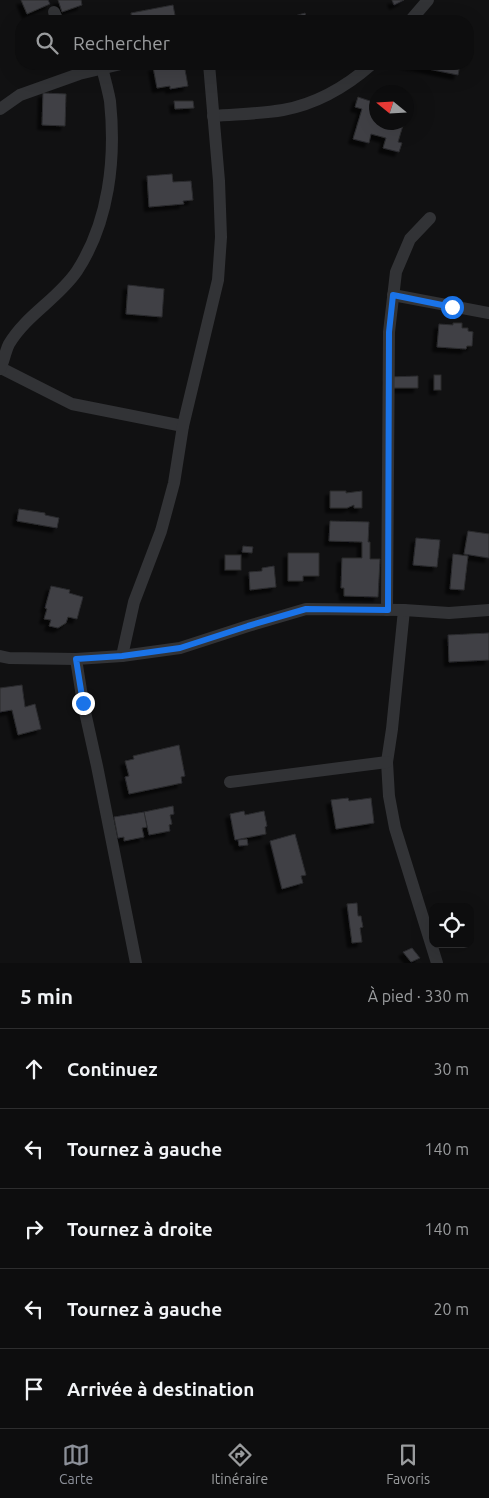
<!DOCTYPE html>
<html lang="fr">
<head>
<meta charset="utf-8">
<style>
  :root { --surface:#0d0d0e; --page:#161617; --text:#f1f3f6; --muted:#9a9c9e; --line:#2d2d2e; --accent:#8c9099 }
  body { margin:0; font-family:Ubuntu,sans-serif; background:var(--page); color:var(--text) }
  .controls { position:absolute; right:15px; bottom:15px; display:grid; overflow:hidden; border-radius:10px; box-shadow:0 5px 20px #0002 }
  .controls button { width:45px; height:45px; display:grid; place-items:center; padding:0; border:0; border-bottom:1px solid var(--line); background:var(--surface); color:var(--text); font:25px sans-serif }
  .compass { position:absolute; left:369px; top:85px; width:45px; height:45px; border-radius:50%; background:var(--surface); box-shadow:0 5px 20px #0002; rotate:288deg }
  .stop { position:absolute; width:15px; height:15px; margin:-11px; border:4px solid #1a73e8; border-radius:50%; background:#fff }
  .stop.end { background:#1a73e8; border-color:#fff; box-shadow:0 1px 5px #0008 }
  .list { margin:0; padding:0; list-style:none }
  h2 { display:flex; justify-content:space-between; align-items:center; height:65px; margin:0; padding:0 20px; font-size:21px }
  h2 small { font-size:16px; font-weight:400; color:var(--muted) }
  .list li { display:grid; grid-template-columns:32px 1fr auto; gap:15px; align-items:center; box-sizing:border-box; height:80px; padding:0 20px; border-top:1px solid var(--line) }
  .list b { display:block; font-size:19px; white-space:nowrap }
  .list em { font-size:16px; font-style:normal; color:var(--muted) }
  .icon { flex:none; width:28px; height:28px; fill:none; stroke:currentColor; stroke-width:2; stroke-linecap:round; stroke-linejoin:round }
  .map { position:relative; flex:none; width:489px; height:963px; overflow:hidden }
  .search { position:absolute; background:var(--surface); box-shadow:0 5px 20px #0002; left:15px; right:15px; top:15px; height:55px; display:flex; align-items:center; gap:12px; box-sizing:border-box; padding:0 18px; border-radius:20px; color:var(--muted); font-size:19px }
  .sheet { height:465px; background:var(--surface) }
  nav { display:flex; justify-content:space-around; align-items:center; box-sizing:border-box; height:70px; border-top:1px solid var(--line); background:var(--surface); font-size:14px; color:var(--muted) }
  nav a { display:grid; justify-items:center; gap:2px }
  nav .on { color:var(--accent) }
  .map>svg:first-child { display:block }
  .building { fill:#404145; stroke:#2b2b2e; filter:url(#shadow) }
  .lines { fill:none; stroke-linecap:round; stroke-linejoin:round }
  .minor { stroke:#323336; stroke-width:12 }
  .route { stroke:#1a73e8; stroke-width:6 }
</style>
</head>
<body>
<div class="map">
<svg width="489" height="963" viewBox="0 0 489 963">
  <defs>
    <filter id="shadow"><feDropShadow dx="-4.5" dy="4.5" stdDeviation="1" flood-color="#0009"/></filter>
  </defs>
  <rect width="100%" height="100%" fill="#111112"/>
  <!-- building -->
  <g class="building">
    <path d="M 21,0 L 48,0 L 50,4 L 27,14 Z"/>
    <path d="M 58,0 L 81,0 L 82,5 L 62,12 Z"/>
    <path d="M 392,0 L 404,0 L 394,5 Z"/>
    <path d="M 173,5 L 176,21 L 132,21 L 131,13 Z"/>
    <path d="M 305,13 L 308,21 L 277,21 Z"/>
    <path d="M 170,64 L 184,64 L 188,86 L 170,89 L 170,86 L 157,88 L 153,67 Z"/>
    <path d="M 404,64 L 460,64 L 458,75 Z"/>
    <path d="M 43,93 L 66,94 L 65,126 L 42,125 Z"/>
    <path d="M 358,97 L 376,103 L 376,122 L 404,122 L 398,142 L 402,143 L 399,152 L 383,148 L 386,138 L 371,134 L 369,143 L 353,139 L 362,109 L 355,107 Z"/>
    <path d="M 174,101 L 193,101 L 194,108 L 175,109 Z"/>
    <path d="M 172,174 L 173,182 L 191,181 L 193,200 L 183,201 L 184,204 L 149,207 L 147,176 Z"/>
    <path d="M 128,285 L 164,289 L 162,317 L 126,314 Z"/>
    <path d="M 453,323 L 462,323 L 462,328 L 468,328 L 468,331 L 473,332 L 472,346 L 467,346 L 466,349 L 437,347 L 439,324 L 453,325 Z"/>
    <rect x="434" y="375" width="7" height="15"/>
    <path d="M 418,376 L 418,388 L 389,388 L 388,377 Z"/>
    <path d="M 330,491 L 346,491 L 346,493 L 362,491 L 362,508 L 354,508 L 354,505 L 347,508 L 330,508 Z"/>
    <path d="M 19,509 L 45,513 L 45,515 L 59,518 L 57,528 L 17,521 Z"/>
    <path d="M 330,521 L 369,522 L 368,542 L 370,542 L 370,559 L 380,559 L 378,597 L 344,596 L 344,588 L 341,588 L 342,558 L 362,558 L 362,542 L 329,541 Z"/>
    <path d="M 468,531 L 489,534 L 489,558 L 464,554 Z"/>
    <path d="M 416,538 L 440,540 L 437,567 L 413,565 Z"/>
    <path d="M 243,546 L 253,547 L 252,553 L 242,552 Z"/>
    <path d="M 288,553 L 319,553 L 319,576 L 303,576 L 303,581 L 288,581 Z"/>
    <path d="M 453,554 L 468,556 L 464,590 L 450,589 Z"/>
    <rect x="225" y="555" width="16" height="15"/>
    <path d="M 274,566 L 276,587 L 250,590 L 249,572 L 262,571 L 262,568 Z"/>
    <path d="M 51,586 L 70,590 L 69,593 L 83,597 L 77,619 L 68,617 L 66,623 L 58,628 L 49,626 L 51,620 L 44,619 L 47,609 L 45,608 Z"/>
    <path d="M 489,633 L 489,660 L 449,662 L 448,635 Z"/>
    <path d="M 22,685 L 25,707 L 35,704 L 41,729 L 18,735 L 12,710 L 0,712 L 0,688 Z"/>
    <path d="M 179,745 L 185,776 L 181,777 L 182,783 L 129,794 L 125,777 L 129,776 L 125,761 L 134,759 L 133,756 Z"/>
    <path d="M 348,798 L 349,801 L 371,798 L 374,823 L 336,829 L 331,800 Z"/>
    <path d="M 173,806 L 174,814 L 170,815 L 172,824 L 169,825 L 170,831 L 149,835 L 144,812 Z"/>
    <path d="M 244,811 L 245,815 L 264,811 L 267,826 L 265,827 L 266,834 L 235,840 L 230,814 Z"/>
    <path d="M 144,812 L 147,827 L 142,828 L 144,837 L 124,841 L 124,837 L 118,838 L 114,817 Z"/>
    <path d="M 295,834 L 306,875 L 301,876 L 303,883 L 282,889 L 270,841 Z"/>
    <path d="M 247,839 L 248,845 L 239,846 L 238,840 Z"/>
    <path d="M 357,903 L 358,916 L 361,916 L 362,922 L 363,927 L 360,928 L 362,942 L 352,943 L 347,904 Z"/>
    <path d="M 412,948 L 420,958 L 411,962 L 403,952 Z"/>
  </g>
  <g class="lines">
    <!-- minor -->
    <g class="minor">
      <path d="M 54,12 L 58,21"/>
      <path d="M 410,21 L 428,0"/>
      <path d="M 0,109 L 20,95 L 79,74 L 121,64"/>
      <path d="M 213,116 C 236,114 260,114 283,110 C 316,104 347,86 372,64"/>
      <path d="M 393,295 L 489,313"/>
      <path d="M 1,368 L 72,404 L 183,426"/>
      <path d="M 0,369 C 4,361 5,352 9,344 C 26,315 58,299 77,271 C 109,222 116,159 110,101 C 108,90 105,79 102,68"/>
      <path d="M 387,610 L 389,332 L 396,272 L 410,239 L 430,218"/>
      <path d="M 404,610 L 392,729 L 387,762 L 389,796 L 395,828 L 437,963"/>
      <path d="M 0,656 L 9,658 L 76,659 L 122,656 L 180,648 L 248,626 L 306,609 L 404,610 L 449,613 L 489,610"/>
      <path d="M 122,656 L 134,602 L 161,531 L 174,483 L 183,426 L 218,280 L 221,237 L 219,181 L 209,64"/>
      <path d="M 76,659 L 83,703 L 97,766 L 136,963"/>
      <path d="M 230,782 L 387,762"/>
    </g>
  </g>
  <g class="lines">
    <!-- route -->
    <path class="route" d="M 83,703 L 76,659 L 122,656 L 180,648 L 248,626 L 306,609 L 388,610 L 389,332 L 393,295 L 452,307"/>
  </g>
</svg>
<div class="controls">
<button><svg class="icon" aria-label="locate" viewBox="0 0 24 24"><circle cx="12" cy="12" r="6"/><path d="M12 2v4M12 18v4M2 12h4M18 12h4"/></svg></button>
</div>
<svg class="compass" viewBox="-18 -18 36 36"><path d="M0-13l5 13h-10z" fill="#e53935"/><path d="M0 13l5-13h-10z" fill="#9a9c9e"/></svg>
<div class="stop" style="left:452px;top:307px"></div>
<div class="stop end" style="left:83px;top:703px"></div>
<div class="search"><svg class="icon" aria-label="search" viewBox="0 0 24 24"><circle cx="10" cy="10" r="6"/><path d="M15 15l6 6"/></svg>Rechercher</div>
</div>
<section class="sheet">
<h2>5 min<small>À pied · 330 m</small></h2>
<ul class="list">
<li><svg class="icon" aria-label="ahead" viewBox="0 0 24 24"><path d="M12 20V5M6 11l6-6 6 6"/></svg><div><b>Continuez</b></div><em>30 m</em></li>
<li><svg class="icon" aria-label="left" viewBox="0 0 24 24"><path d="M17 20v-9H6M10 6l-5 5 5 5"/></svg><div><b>Tournez à gauche</b></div><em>140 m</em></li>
<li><svg class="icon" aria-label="right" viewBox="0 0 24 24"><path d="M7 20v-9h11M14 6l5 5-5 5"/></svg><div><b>Tournez à droite</b></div><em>140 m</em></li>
<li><svg class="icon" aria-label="left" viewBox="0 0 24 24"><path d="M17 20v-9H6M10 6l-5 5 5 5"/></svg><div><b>Tournez à gauche</b></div><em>20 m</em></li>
<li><svg class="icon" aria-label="arrive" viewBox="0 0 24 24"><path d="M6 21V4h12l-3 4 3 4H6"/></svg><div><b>Arrivée à destination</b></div></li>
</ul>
</section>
<nav>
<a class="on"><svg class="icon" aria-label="map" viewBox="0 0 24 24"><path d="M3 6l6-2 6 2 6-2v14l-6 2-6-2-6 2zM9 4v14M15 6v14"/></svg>Carte</a>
<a><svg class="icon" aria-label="directions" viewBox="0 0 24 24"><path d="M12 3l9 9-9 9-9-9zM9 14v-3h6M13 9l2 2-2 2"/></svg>Itinéraire</a>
<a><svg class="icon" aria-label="saved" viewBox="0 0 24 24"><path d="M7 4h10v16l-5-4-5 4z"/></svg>Favoris</a>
</nav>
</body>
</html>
